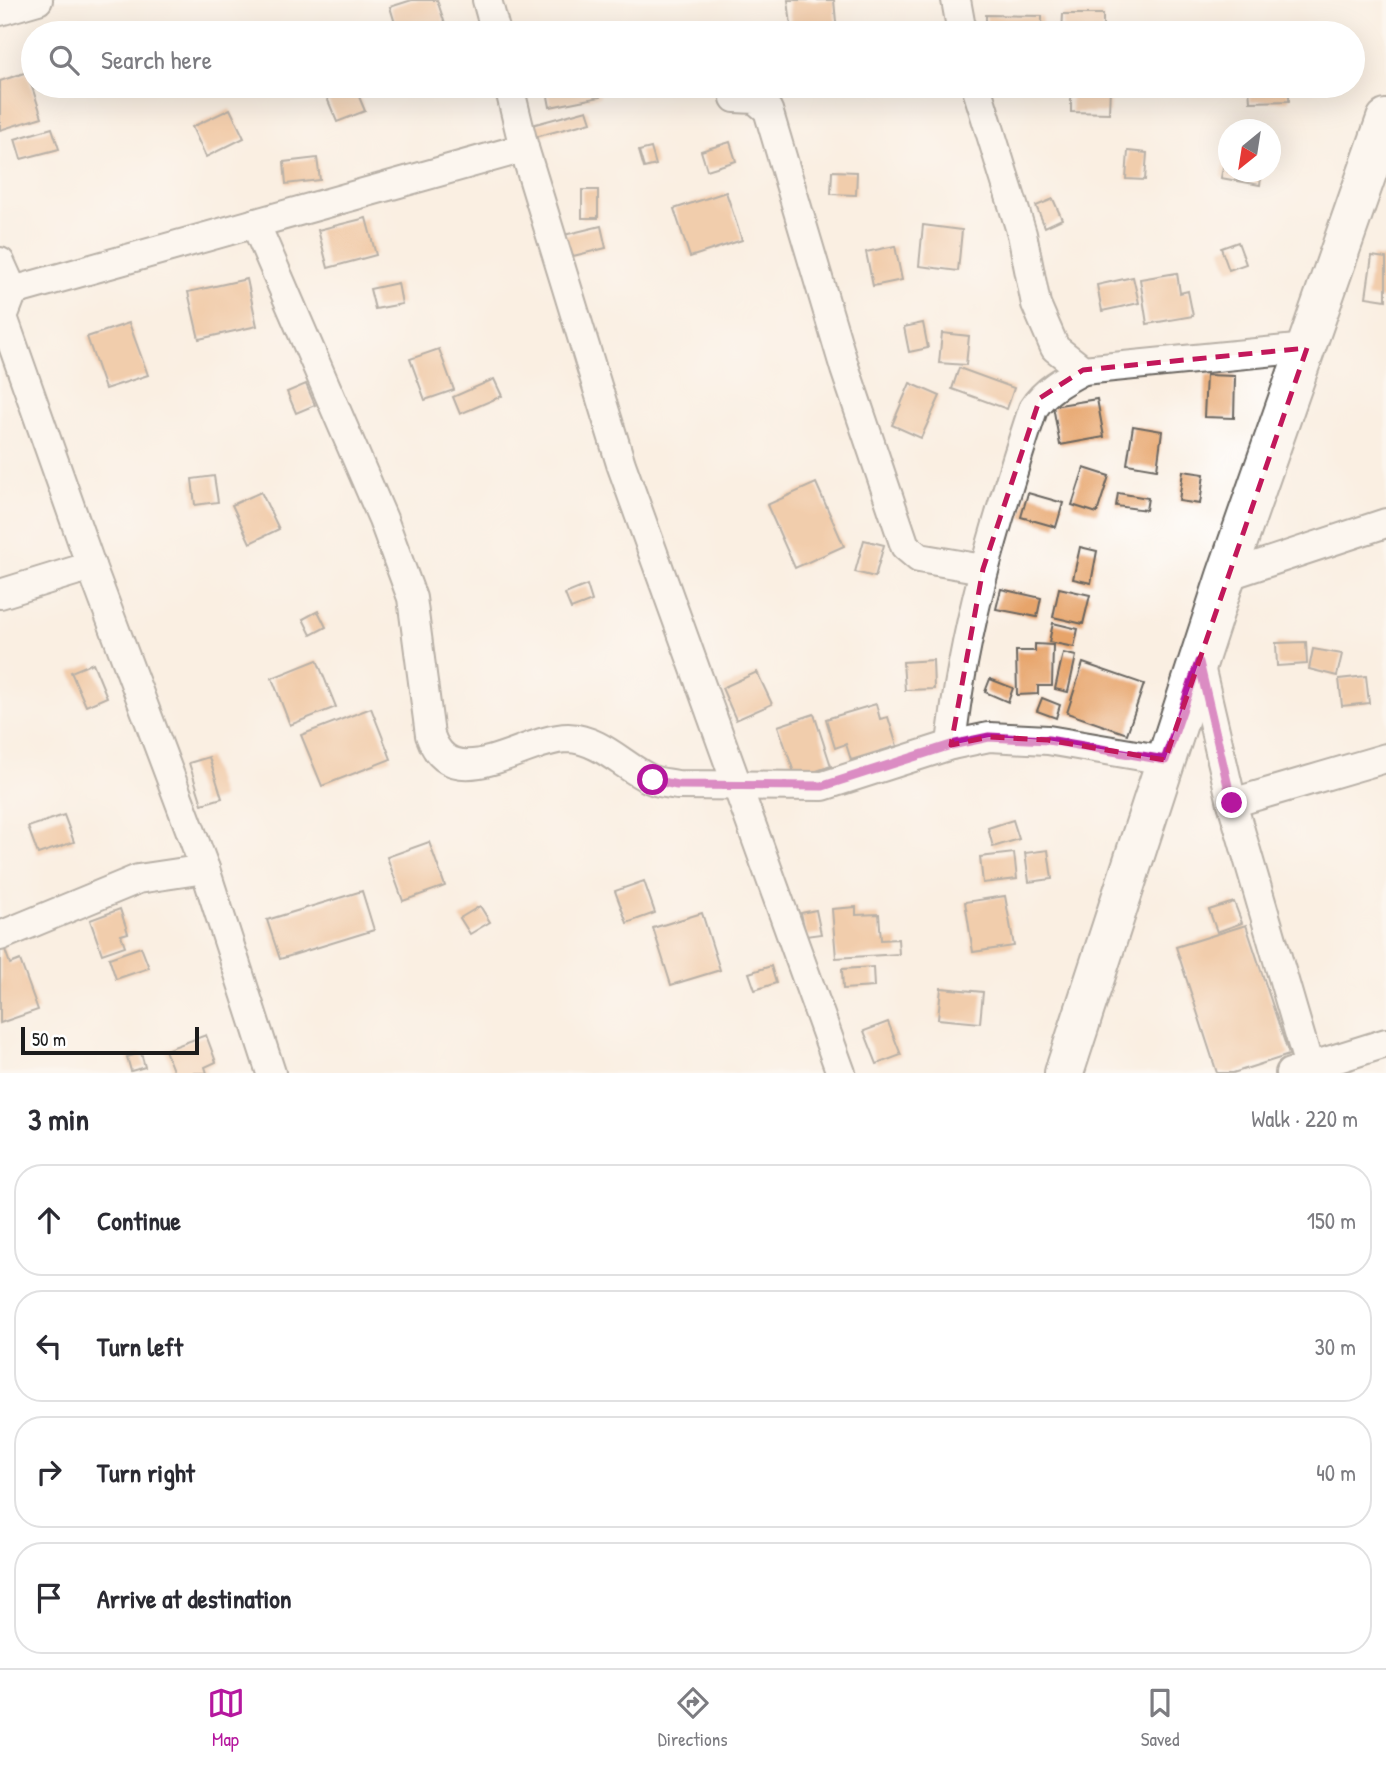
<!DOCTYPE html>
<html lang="en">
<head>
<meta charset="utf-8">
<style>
  :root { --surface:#fff; --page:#f2f2f3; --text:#2b2b33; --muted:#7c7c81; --line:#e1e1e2; --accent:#b5179e }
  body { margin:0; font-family:"Patrick Hand",sans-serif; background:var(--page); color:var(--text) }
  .compass { position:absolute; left:1218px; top:119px; width:63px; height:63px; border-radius:50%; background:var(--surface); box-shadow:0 7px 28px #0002; rotate:210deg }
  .scale { position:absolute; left:21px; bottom:18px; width:178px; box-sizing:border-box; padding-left:7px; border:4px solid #1c1c1c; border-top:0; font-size:19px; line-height:24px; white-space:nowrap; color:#1c1c1c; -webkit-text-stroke:5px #fff; paint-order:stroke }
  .stop { position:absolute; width:21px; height:21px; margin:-16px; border:5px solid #b5179e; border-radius:50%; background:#fff }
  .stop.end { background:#b5179e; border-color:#fff; box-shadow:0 2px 7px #0008 }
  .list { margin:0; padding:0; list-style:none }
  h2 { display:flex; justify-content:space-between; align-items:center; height:91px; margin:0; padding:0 28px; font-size:30px }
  h2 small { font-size:23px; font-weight:400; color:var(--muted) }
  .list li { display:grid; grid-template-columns:46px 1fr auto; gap:21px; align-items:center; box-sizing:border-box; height:112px; margin:0 14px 14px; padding:0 14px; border:2px solid var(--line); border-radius:28px }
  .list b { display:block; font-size:26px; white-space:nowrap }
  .list em { font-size:23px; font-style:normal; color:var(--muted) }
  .icon { flex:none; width:38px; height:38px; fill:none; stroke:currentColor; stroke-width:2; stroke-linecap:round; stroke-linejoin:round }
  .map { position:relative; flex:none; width:1386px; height:1073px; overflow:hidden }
  .search { position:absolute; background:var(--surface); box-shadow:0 7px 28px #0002; left:21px; right:21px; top:21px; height:77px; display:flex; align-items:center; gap:18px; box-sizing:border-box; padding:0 24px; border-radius:38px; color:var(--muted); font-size:26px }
  .sheet { height:595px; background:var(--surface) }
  nav { display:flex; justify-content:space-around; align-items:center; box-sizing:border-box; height:98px; border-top:2px solid var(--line); background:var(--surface); font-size:19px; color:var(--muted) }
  nav a { display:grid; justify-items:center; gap:4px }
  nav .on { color:var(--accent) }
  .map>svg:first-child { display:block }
  .building { fill:#e7a46b }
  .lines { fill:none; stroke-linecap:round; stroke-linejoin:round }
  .street-casing { stroke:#6a6661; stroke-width:32 }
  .secondary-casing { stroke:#6a6661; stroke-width:42 }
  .street { stroke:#fff; stroke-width:28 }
  .secondary { stroke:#fff; stroke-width:38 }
  .route { stroke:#b5179e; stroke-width:9 }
  .marked { fill:none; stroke:#c2185b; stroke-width:5; stroke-dasharray:14 9; stroke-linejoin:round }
</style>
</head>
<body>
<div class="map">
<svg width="1386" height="1073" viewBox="0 0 1386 1073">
  <rect width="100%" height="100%" fill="#fff"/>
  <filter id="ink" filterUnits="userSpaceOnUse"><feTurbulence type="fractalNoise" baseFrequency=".0143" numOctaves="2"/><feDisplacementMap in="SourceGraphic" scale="14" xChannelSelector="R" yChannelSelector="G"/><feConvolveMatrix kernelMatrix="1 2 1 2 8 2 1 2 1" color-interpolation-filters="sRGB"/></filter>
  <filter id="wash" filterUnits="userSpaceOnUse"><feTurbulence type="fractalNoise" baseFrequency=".00686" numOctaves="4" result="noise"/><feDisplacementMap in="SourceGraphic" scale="28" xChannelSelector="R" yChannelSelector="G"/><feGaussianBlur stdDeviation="1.57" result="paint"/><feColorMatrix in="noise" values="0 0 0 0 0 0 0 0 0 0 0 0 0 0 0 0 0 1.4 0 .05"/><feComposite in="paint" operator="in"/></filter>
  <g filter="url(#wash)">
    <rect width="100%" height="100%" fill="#faefe2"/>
    <g id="blocks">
      <!-- building -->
      <g class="building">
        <path d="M 412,0 L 437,0 L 448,33 L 398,33 L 390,7 Z"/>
        <path d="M 788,0 L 834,0 L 837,33 L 792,33 Z"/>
        <path d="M 1063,14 L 1103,14 L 1103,33 L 1062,33 Z"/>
        <path d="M 986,15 L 1042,16 L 1042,33 L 986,33 Z"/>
        <path d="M 27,72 L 42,117 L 0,130 L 0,81 Z"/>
        <path d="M 546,86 L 598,86 L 600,97 L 550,107 Z"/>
        <path d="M 1081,86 L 1110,86 L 1109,113 L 1071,112 L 1071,93 L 1081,93 Z"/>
        <path d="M 1249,86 L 1289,86 L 1289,101 L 1250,102 Z"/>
        <path d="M 355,87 L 365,111 L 337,122 L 327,98 Z"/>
        <path d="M 230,109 L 244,138 L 206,157 L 192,127 Z"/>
        <path d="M 587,110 L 591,122 L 535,137 L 532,125 Z"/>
        <path d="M 52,128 L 59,149 L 21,159 L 15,139 Z"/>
        <path d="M 730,142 L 736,161 L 707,170 L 701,151 Z"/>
        <path d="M 1227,146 L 1228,172 L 1262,172 L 1260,185 L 1221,178 Z"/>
        <path d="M 651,148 L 656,165 L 644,168 L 639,151 Z"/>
        <path d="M 1128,151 L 1147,153 L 1145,180 L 1126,179 Z"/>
        <path d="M 317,158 L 320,180 L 286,184 L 284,162 Z"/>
        <path d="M 832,171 L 857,172 L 856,195 L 831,194 Z"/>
        <rect x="582" y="190" width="16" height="28"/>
        <path d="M 726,192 L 742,240 L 690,257 L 674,209 Z"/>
        <path d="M 1053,199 L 1062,219 L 1045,227 L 1036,206 Z"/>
        <path d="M 366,218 L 376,255 L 328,268 L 318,230 Z"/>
        <path d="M 923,225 L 962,230 L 958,271 L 919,266 Z"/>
        <path d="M 601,226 L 606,248 L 569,257 L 564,235 Z"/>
        <path d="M 1238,242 L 1246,264 L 1229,270 L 1221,248 Z"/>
        <path d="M 895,246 L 902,280 L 873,286 L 866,252 Z"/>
        <path d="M 1372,256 L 1386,258 L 1386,300 L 1366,297 Z"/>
        <path d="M 1177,273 L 1180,293 L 1188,291 L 1193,316 L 1147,324 L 1140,279 Z"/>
        <path d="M 1133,277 L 1139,303 L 1102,311 L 1097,285 Z"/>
        <path d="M 247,279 L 257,326 L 199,339 L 188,292 Z"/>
        <path d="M 398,283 L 402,304 L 375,309 L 370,289 Z"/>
        <path d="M 129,323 L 148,375 L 105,389 L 87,337 Z"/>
        <path d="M 923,323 L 928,348 L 909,352 L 904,327 Z"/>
        <path d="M 942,333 L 969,336 L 966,365 L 939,363 Z"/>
        <path d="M 439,349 L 454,390 L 425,400 L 410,359 Z"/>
        <path d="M 959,368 L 1014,388 L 1007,409 L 952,389 Z"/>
        <path d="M 1206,375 L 1235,376 L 1234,418 L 1204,417 Z"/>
        <path d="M 494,379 L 502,396 L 460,414 L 453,397 Z"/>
        <path d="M 910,383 L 940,396 L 921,438 L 892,425 Z"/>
        <path d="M 306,384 L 315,405 L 296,413 L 287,392 Z"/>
        <path d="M 1097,399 L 1104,437 L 1060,445 L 1053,406 Z"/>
        <path d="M 1133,426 L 1162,431 L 1157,469 L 1127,464 Z"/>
        <path d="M 1084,468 L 1109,476 L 1097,513 L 1072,505 Z"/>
        <path d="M 1183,471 L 1204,474 L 1200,504 L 1179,501 Z"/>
        <path d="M 214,476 L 218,502 L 195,505 L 192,479 Z"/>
        <path d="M 816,483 L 844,546 L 795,568 L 767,505 Z"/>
        <path d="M 261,492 L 279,529 L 250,543 L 232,505 Z"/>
        <path d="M 1028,493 L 1063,503 L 1056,527 L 1021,517 Z"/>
        <path d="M 1118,493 L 1148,498 L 1146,510 L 1116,506 Z"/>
        <path d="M 864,540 L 884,545 L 875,577 L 855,572 Z"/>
        <path d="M 1080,547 L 1097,551 L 1091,583 L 1073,579 Z"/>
        <path d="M 587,585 L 592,601 L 571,609 L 565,594 Z"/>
        <path d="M 1059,588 L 1090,595 L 1083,624 L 1053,617 Z"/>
        <path d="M 1001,589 L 1041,598 L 1037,617 L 996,609 Z"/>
        <path d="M 318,611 L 326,627 L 311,635 L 303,619 Z"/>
        <path d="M 1053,623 L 1078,629 L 1074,647 L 1049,642 Z"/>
        <path d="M 1306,642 L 1307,664 L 1277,666 L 1276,643 Z"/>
        <path d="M 1035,644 L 1053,645 L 1052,686 L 1038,686 L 1038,694 L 1017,695 L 1016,651 L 1035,651 Z"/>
        <path d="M 1313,649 L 1342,654 L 1337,676 L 1309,669 Z"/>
        <path d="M 1063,653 L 1076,656 L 1068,692 L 1055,689 Z"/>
        <path d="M 317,660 L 336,707 L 290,725 L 272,678 Z"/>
        <path d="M 933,660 L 934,689 L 905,690 L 903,662 Z"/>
        <path d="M 93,663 L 107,697 L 86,706 L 71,672 Z"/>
        <path d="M 1083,663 L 1144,684 L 1127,734 L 1067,713 Z"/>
        <path d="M 757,672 L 772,704 L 736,720 L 722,688 Z"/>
        <path d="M 1366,676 L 1369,703 L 1342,706 L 1339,679 Z"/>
        <path d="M 990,679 L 1013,688 L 1008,702 L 985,692 Z"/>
        <path d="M 1042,698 L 1060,705 L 1056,718 L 1037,711 Z"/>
        <path d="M 876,704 L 880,719 L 888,717 L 897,746 L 851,760 L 846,744 L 835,748 L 826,719 Z"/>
        <path d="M 371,708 L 391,759 L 322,786 L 301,735 Z"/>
        <path d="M 814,714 L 831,766 L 796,778 L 778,726 Z"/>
        <path d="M 209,757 L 222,798 L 202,804 L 189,763 Z"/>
        <path d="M 64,815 L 74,842 L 38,854 L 28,827 Z"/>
        <path d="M 1013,820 L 1019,839 L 993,847 L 988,828 Z"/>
        <path d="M 429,842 L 445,886 L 403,901 L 387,857 Z"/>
        <path d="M 1048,850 L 1052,879 L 1029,882 L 1025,853 Z"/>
        <path d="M 1014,853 L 1017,879 L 983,883 L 980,857 Z"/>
        <path d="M 644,881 L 655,913 L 627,923 L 615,891 Z"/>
        <path d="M 362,891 L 374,930 L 280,959 L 267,920 Z"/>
        <path d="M 1005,896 L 1014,946 L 973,952 L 965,902 Z"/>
        <path d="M 1234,902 L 1242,923 L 1217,932 L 1209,910 Z"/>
        <path d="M 480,906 L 490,922 L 470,934 L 460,918 Z"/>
        <path d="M 856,907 L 856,915 L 879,914 L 881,940 L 898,939 L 899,954 L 836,958 L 832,909 Z"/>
        <path d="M 120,909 L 128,933 L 121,935 L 125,946 L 102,954 L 90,920 Z"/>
        <path d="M 816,910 L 821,934 L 806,936 L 801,913 Z"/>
        <path d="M 702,913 L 720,970 L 671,985 L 653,928 Z"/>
        <path d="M 1246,925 L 1289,1055 L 1233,1073 L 1217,1073 L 1176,947 Z"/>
        <path d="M 4,947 L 10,964 L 20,960 L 38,1010 L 0,1023 L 0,948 Z"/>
        <path d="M 141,947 L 149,968 L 116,979 L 109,958 Z"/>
        <path d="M 771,966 L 776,983 L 755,990 L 749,973 Z"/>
        <path d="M 873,967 L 874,987 L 843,989 L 842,969 Z"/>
        <path d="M 941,988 L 983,992 L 980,1023 L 938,1019 Z"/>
        <path d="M 888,1022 L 901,1055 L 877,1064 L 864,1031 Z"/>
        <path d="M 206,1035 L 216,1062 L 205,1067 L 207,1073 L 174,1073 L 165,1050 Z"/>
        <path d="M 141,1053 L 145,1067 L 131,1071 L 127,1057 Z"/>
      </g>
    </g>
  </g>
  <g filter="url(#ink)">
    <use href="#blocks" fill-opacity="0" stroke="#6a6661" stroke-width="2"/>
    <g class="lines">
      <!-- street casing -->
      <g class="street-casing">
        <g id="street">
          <path d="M 487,0 L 496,33"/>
          <path d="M 956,0 L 962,33"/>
          <path d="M 0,11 L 38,0"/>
          <path d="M 509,86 L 524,148 L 621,464 L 841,1073"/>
          <path d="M 976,86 L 1022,234 L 1036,304 L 1055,348 L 1083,370 L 1307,348"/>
          <path d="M 735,98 L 755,99 L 768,110 L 845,369 L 905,546 L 919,558 L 983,569"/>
          <path d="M 255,223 L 383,519 L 412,598 L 430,735 C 452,799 524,738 568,738 C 600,739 624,767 650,779 C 658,783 668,783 677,785 L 823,786 L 951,745 L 989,737 L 1048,740 L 1165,760"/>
          <path d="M 0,262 L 13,291 L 3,317 L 91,566 L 205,869 L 271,1073"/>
          <path d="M 13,291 L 524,148"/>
          <path d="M 1226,576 L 1386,523"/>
          <path d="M 0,594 L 91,566"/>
          <path d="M 1199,662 L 1232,803 L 1311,1073"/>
          <path d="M 951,745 C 963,629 997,519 1033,409 C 1045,390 1064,380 1083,370"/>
          <path d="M 1232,803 L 1386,758"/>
          <path d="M 0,936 L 138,879 L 205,869"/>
          <path d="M 1290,1073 L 1386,1043"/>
        </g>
      </g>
      <!-- secondary casing -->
      <g class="secondary-casing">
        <path id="secondary" d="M 1064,1073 L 1226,576 L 1386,119"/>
      </g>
      <!-- street -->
      <use href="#street" class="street"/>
      <!-- secondary -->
      <use href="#secondary" class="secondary"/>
    </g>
  </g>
  <g class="lines" filter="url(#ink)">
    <!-- route -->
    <path class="route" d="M 653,780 L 677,785 L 823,786 L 951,745 L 989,737 L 1048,740 L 1165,760 L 1199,662 L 1232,803"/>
  </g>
  <!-- marked area -->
  <path d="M0 0H1386V1073H0ZM 1307,348 L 1165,760 L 1048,740 L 989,737 L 951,745 L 983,569 L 1040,398 L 1083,370 Z" fill="#faefe2" fill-opacity=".55" fill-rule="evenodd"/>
  <path class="marked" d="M 1307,348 L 1165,760 L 1048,740 L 989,737 L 951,745 L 983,569 L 1040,398 L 1083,370 Z"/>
</svg>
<svg class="compass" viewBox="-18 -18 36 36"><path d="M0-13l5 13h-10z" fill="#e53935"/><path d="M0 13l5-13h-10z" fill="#7c7c81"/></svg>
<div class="scale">50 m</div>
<div class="stop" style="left:653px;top:780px"></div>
<div class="stop end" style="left:1232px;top:803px"></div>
<div class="search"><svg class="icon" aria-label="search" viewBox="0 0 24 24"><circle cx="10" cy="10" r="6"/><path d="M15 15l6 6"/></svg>Search here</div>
</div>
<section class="sheet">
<h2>3 min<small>Walk · 220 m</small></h2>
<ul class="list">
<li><svg class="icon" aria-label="ahead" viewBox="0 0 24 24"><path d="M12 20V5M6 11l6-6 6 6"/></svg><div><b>Continue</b></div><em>150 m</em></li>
<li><svg class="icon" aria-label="left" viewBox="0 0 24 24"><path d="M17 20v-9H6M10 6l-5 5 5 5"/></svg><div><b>Turn left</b></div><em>30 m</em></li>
<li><svg class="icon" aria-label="right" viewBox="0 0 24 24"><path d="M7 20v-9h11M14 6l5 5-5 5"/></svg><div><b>Turn right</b></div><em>40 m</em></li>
<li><svg class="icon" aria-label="arrive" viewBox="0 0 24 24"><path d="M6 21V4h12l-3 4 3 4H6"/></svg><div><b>Arrive at destination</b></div></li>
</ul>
</section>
<nav>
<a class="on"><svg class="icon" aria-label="map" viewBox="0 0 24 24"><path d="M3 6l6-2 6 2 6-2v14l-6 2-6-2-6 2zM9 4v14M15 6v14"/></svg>Map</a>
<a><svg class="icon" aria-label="directions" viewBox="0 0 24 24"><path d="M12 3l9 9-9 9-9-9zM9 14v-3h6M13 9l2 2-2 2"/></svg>Directions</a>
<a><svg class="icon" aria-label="saved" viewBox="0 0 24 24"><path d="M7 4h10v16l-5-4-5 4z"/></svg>Saved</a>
</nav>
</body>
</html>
